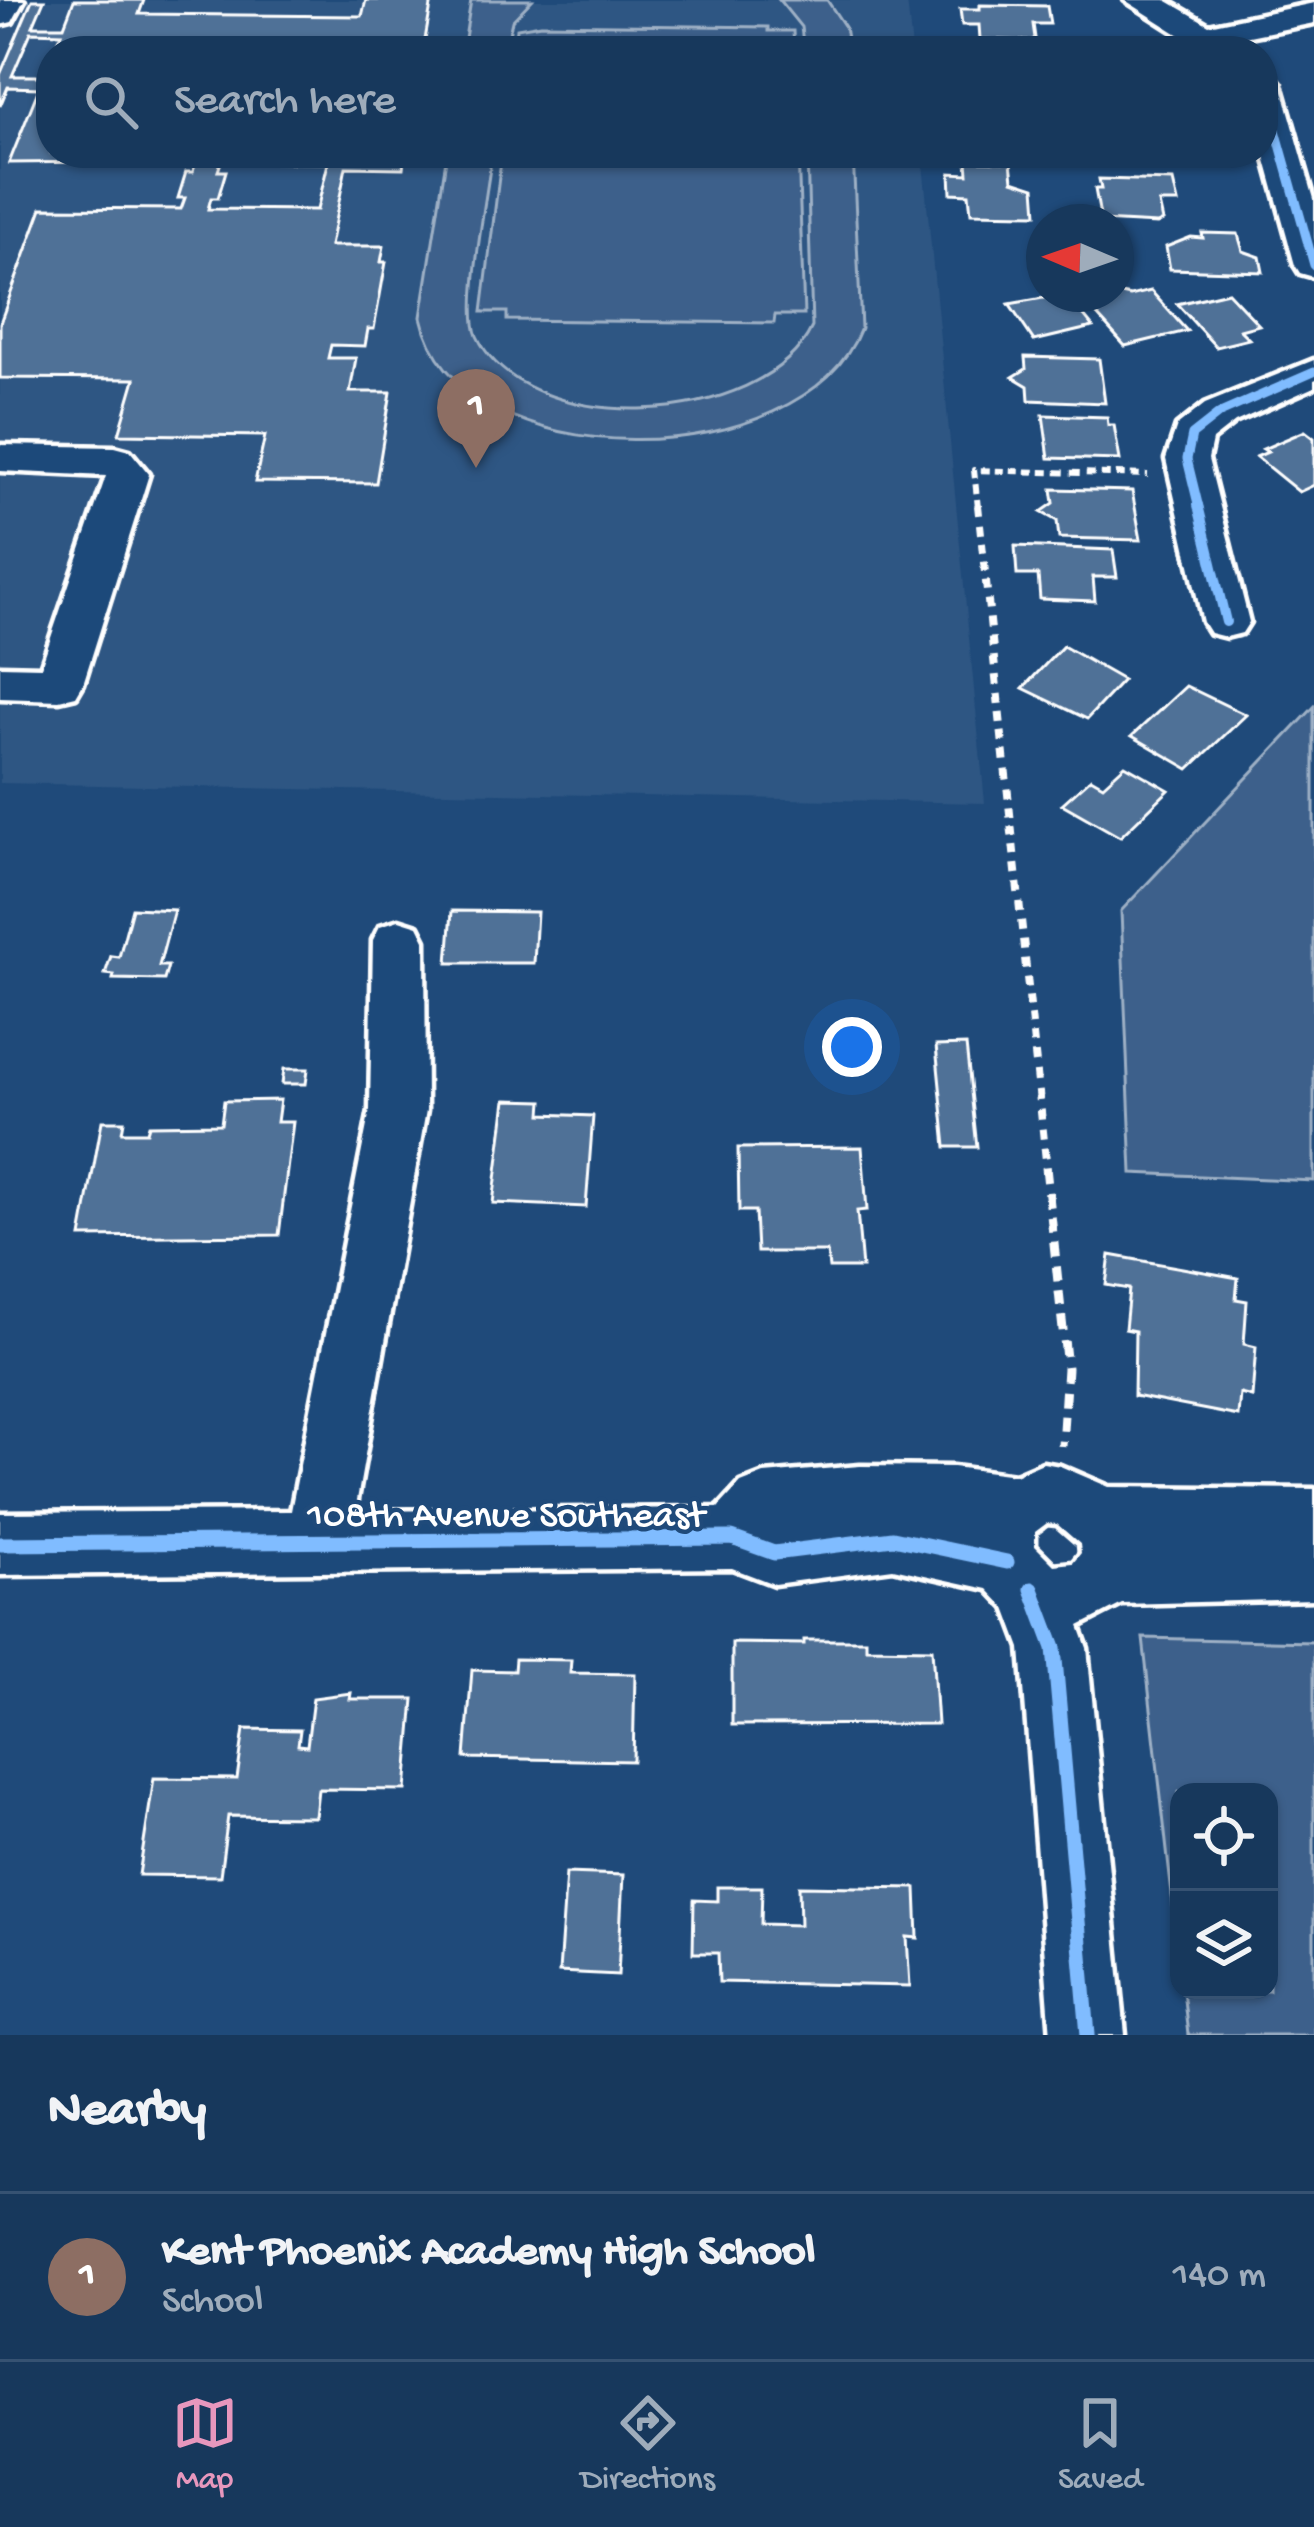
<!DOCTYPE html>
<html lang="en">
<head>
<meta charset="utf-8">
<style>
  :root { --surface:#17385c; --page:#244365; --text:#f1f3f6; --muted:#9eacbb; --line:#365272; --accent:#e797bd }
  body { margin:0; font-family:"Gochi Hand",sans-serif; background:var(--page); color:var(--text) }
  .controls { position:absolute; right:36px; bottom:36px; display:grid; overflow:hidden; border-radius:24px; box-shadow:0 3px 9px #0004 }
  .controls button { width:108px; height:108px; display:grid; place-items:center; padding:0; border:0; border-bottom:3px solid var(--line); background:var(--surface); color:var(--text); font:60px sans-serif }
  .compass { position:absolute; left:1026px; top:204px; width:108px; height:108px; border-radius:50%; background:var(--surface); box-shadow:0 3px 9px #0004; rotate:272deg }
  .you { position:absolute; left:852px; top:1047px; width:42px; height:42px; margin:-30px; border:9px solid #fff; border-radius:50%; background:#1a73e8; box-shadow:0 0 0 18px #1a73e833 }
  .badge { display:grid; place-items:center; width:78px; height:78px; border-radius:50%; background:var(--accent); color:#fff; font-size:39px; font-weight:700 }
  .pin { position:absolute; translate:-50% -99px; filter:drop-shadow(0 3px 6px #0008) }
  .pin::after { content:''; position:absolute; top:63px; width:42px; height:36px; background:inherit; clip-path:polygon(0 0,100% 0,50% 100%) }
  .list { margin:0; padding:0; list-style:none }
  h2 { display:flex; justify-content:space-between; align-items:center; height:156px; margin:0; padding:0 48px; font-size:51px }
  h2 small { font-size:39px; font-weight:400; color:var(--muted) }
  .list li { display:grid; grid-template-columns:78px 1fr auto; gap:36px; align-items:center; box-sizing:border-box; height:168px; padding:0 48px; border-top:3px solid var(--line) }
  .list b { display:block; font-size:45px; white-space:nowrap }
  .list p { margin:0; font-size:39px; white-space:nowrap; color:var(--muted) }
  .list em { font-size:39px; font-style:normal; color:var(--muted) }
  .icon { flex:none; width:66px; height:66px; fill:none; stroke:currentColor; stroke-width:2; stroke-linecap:round; stroke-linejoin:round }
  .map { position:relative; flex:none; width:1314px; height:2035px; overflow:hidden }
  .search { position:absolute; background:var(--surface); box-shadow:0 3px 9px #0004; left:36px; right:36px; top:36px; height:132px; display:flex; align-items:center; gap:30px; box-sizing:border-box; padding:0 42px; border-radius:48px; color:var(--muted); font-size:45px }
  .sheet { height:324px; background:var(--surface) }
  nav { display:flex; justify-content:space-around; align-items:center; box-sizing:border-box; height:168px; border-top:3px solid var(--line); background:var(--surface); font-size:33px; color:var(--muted) }
  nav a { display:grid; justify-items:center; gap:6px }
  nav .on { color:var(--accent) }
  .map>svg:first-child { display:block }
  .built { fill:#2e5683 }
  .green { fill:#3c618b; stroke:#9eb0c5; stroke-width:3 }
  .building { fill:#507197; stroke:#fff; stroke-width:3; fill-rule:evenodd }
  .lines { fill:none; stroke-linecap:round; stroke-linejoin:round }
  .minor-casing { stroke:#fff; stroke-width:9 }
  .path-far2 { stroke:#fff; stroke-width:6; stroke-dasharray:9 6; stroke-linecap:butt }
  .path-far1 { stroke:#fff; stroke-width:8; stroke-dasharray:10 9; stroke-linecap:butt }
  .path { stroke:#fff; stroke-width:9; stroke-dasharray:15 10; stroke-linecap:butt }
  .minor { fill:#1f4a7a; fill-rule:evenodd }
  .cycleway-far2-casing { stroke:#1f4a7a; stroke-width:15 }
  .cycleway-far1-casing { stroke:#1f4a7a; stroke-width:18 }
  .cycleway-casing { stroke:#1f4a7a; stroke-width:22 }
  .cycleway-far2 { stroke:#80bcff; stroke-width:9 }
  .cycleway-far1 { stroke:#80bcff; stroke-width:10 }
  .cycleway { stroke:#80bcff; stroke-width:15 }
  .labels { text-anchor:middle; stroke-width:9; stroke-linejoin:round; paint-order:stroke }
  .street-label { font-size:39px; fill:#fff; stroke:#1f4a7a }
</style>
</head>
<body>
<div class="map">
<svg width="1314" height="2035" viewBox="0 0 1314 2035">
  <rect width="100%" height="100%" fill="#1f4a7a"/>
  <filter id="ink" filterUnits="userSpaceOnUse"><feTurbulence type="fractalNoise" baseFrequency=".00833" numOctaves="2"/><feDisplacementMap in="SourceGraphic" scale="24" xChannelSelector="R" yChannelSelector="G"/><feConvolveMatrix kernelMatrix="1 2 1 2 8 2 1 2 1" color-interpolation-filters="sRGB"/></filter>
  <g filter="url(#ink)">
    <!-- built -->
    <path class="built" d="M 0,0 L 907,0 L 912,51 L 51,51 L 51,153 L 922,153 L 985,803 L 0,783 Z"/>
    <!-- green -->
    <g class="green">
      <path d="M 471,0 L 532,0 L 512,21 L 505,51 L 463,51 Z"/>
      <path d="M 779,0 L 827,0 L 845,27 L 849,51 L 804,51 L 801,27 Z"/>
      <path d="M 541,24 L 768,27 L 768,31 L 793,31 L 794,51 L 515,51 L 517,28 Z"/>
      <path d="M 447,153 L 492,153 C 488,190 464,307 477,336 C 526,440 763,429 812,327 L 807,153 L 853,153 L 861,328 C 804,476 457,481 421,317 Z"/>
      <path d="M 502,153 L 798,153 L 804,315 L 775,315 L 774,323 L 507,320 L 507,312 L 482,312 Z"/>
      <path d="M 1314,707 L 1314,1181 L 1132,1173 L 1121,911 Z"/>
      <path d="M 1143,1638 L 1314,1642 L 1314,2035 L 1188,2035 L 1183,1990 L 1269,1990 L 1269,1792 L 1179,1792 L 1179,1957 Z"/>
    </g>
    <!-- building -->
    <g class="building">
      <path d="M 32,0 L 44,0 L 33,26 L 64,26 L 74,0 L 144,0 L 139,14 L 362,16 L 366,0 L 432,0 L 423,51 L 54,51 L 62,33 L 31,32 L 12,76 L 44,76 L 51,58 L 51,153 L 405,153 L 403,168 L 346,167 L 330,246 L 384,246 L 381,262 L 386,262 L 374,329 L 368,329 L 365,346 L 331,345 L 328,358 L 356,358 L 350,392 L 391,392 L 376,483 L 255,482 L 265,436 L 119,434 L 135,379 L 0,378 L 0,323 L 42,208 L 181,209 L 185,198 L 178,198 L 186,172 L 193,172 L 196,161 L 9,163 L 39,88 L 8,87 L 0,106 L 0,75 ZM 221,162 L 328,163 L 317,210 L 208,209 L 211,198 L 218,198 L 226,171 L 218,171 Z"/>
      <path d="M 980,5 L 1047,6 L 1050,24 L 1033,24 L 1035,38 L 1031,41 L 980,39 L 979,25 L 962,25 L 960,9 L 980,9 Z"/>
      <path d="M 967,161 L 1011,162 L 1013,180 L 1035,187 L 1037,214 L 971,213 L 969,194 L 951,193 L 950,173 L 968,174 Z"/>
      <path d="M 1099,179 L 1173,181 L 1178,203 L 1159,203 L 1163,221 L 1157,224 L 1101,221 L 1095,189 L 1101,189 Z"/>
      <path d="M 1202,233 L 1238,234 L 1243,251 L 1260,257 L 1263,272 L 1170,269 L 1166,247 L 1191,237 L 1203,238 Z"/>
      <path d="M 1151,291 L 1187,331 L 1125,346 L 1089,306 L 1107,301 L 1116,293 L 1130,296 Z"/>
      <path d="M 1228,292 L 1259,325 L 1240,330 L 1249,339 L 1216,347 L 1177,304 Z"/>
      <path d="M 1066,294 L 1093,327 L 1034,341 L 1009,304 Z"/>
      <path d="M 1025,357 L 1099,359 L 1105,403 L 1029,400 L 1028,386 L 1013,377 L 1026,369 Z"/>
      <path d="M 1043,415 L 1107,417 L 1108,425 L 1114,425 L 1120,460 L 1049,458 Z"/>
      <path d="M 1305,431 L 1314,438 L 1314,485 L 1299,492 L 1256,457 L 1268,452 L 1263,449 Z"/>
      <path d="M 1052,489 L 1132,491 L 1141,540 L 1059,538 L 1057,521 L 1041,512 L 1054,503 Z"/>
      <path d="M 1015,546 L 1113,550 L 1117,577 L 1093,577 L 1095,601 L 1040,599 L 1038,575 L 1017,575 Z"/>
      <path d="M 1063,646 L 1123,680 L 1087,719 L 1023,688 Z"/>
      <path d="M 1186,686 L 1246,715 L 1189,769 L 1132,736 Z"/>
      <path d="M 1125,765 L 1169,790 L 1120,837 L 1062,804 L 1091,778 L 1103,785 Z"/>
      <path d="M 132,908 L 174,910 L 159,966 L 168,966 L 164,980 L 113,979 L 114,975 L 105,974 L 111,956 L 119,957 Z"/>
      <path d="M 452,911 L 537,912 L 534,963 L 448,963 Z"/>
      <path d="M 966,1045 L 977,1147 L 946,1147 L 936,1046 Z"/>
      <path d="M 284,1069 L 308,1069 L 306,1084 L 282,1084 Z"/>
      <path d="M 280,1100 L 277,1122 L 293,1122 L 279,1235 L 81,1237 L 102,1121 L 124,1121 L 122,1132 L 147,1132 L 149,1125 L 221,1124 L 224,1101 Z"/>
      <path d="M 506,1100 L 543,1101 L 542,1114 L 593,1116 L 586,1207 L 493,1203 Z"/>
      <path d="M 862,1147 L 867,1210 L 857,1211 L 862,1268 L 829,1268 L 827,1252 L 757,1252 L 755,1211 L 739,1211 L 738,1148 Z"/>
      <path d="M 1110,1255 L 1238,1278 L 1236,1299 L 1247,1301 L 1244,1344 L 1256,1347 L 1252,1397 L 1240,1394 L 1238,1416 L 1134,1396 L 1135,1331 L 1125,1329 L 1129,1289 L 1106,1285 Z"/>
      <path d="M 804,1640 L 866,1640 L 866,1648 L 932,1649 L 937,1724 L 732,1725 L 732,1643 L 804,1644 Z"/>
      <path d="M 515,1659 L 571,1660 L 570,1673 L 635,1674 L 633,1761 L 465,1758 L 472,1670 L 514,1671 Z"/>
      <path d="M 351,1693 L 350,1699 L 414,1699 L 406,1790 L 318,1789 L 315,1817 L 228,1816 L 220,1876 L 139,1875 L 154,1778 L 237,1779 L 244,1729 L 300,1730 L 298,1745 L 307,1746 L 313,1698 Z"/>
      <path d="M 566,1873 L 623,1875 L 618,1975 L 559,1972 Z"/>
      <path d="M 799,1886 L 916,1888 L 918,1938 L 907,1937 L 910,1986 L 719,1982 L 718,1953 L 693,1953 L 694,1900 L 717,1901 L 717,1887 L 762,1887 L 761,1924 L 800,1925 Z"/>
    </g>
    <g class="lines">
      <!-- minor casing -->
      <g class="minor-casing">
        <g id="minor">
          <path d="M 0,0 L 24,0 L 12,22 L 0,25 Z"/>
          <path d="M 1125,0 L 1166,0 L 1209,25 L 1314,3 L 1314,23 L 1234,39 L 1247,51 L 1205,51 Z"/>
          <path d="M 1263,73 L 1275,77 L 1281,84 L 1314,199 L 1314,277 L 1300,273 L 1295,265 L 1263,149 Z"/>
          <path d="M 1314,360 L 1314,387 L 1235,422 L 1212,440 L 1208,459 L 1249,622 L 1242,633 L 1226,637 L 1210,633 L 1203,622 L 1166,459 L 1177,426 L 1205,404 Z"/>
          <path d="M 0,445 L 115,447 L 130,451 L 149,474 L 83,684 L 76,696 L 59,700 L 0,698 L 0,666 L 41,667 L 106,476 L 0,471 Z"/>
          <path d="M 399,920 L 418,926 L 425,940 L 426,1110 L 355,1511 L 718,1508 L 741,1483 L 764,1474 L 860,1466 L 953,1467 L 1015,1475 L 1043,1463 L 1060,1466 L 1109,1487 L 1314,1489 L 1314,1599 L 1122,1604 L 1079,1626 L 1087,1648 L 1125,2035 L 1051,2035 L 1021,1648 L 1006,1608 L 988,1589 L 893,1568 L 774,1584 L 732,1568 L 0,1575 L 0,1513 L 291,1511 L 370,1110 L 373,940 L 380,926 ZM 1047,1523 L 1057,1524 L 1080,1544 L 1081,1553 L 1073,1563 L 1054,1565 L 1035,1546 L 1035,1532 Z"/>
        </g>
      </g>
      <!-- path-far2 -->
      <path class="path-far2" d="M 978,508 L 974,470 L 1148,475"/>
      <!-- path-far1 -->
      <path class="path-far1" d="M 978,505 L 1047,1170"/>
      <!-- path -->
      <path class="path" d="M 1046,1167 L 1067,1368 L 1062,1446"/>
      <!-- minor -->
      <use href="#minor" class="minor"/>
      <!-- cycleway-far2 casing -->
      <g class="cycleway-far2-casing">
        <g id="cycleway-far2">
          <path d="M 1263,84 L 1314,265"/>
          <path d="M 1199,508 L 1187,459 L 1192,435 L 1220,413 L 1314,372"/>
        </g>
      </g>
      <!-- cycleway-far1 casing -->
      <g class="cycleway-far1-casing">
        <path id="cycleway-far1" d="M 1198,505 L 1226,622"/>
      </g>
      <!-- cycleway casing -->
      <g class="cycleway-casing">
        <g id="cycleway">
          <path d="M 0,1544 L 732,1538 L 774,1553 L 893,1538 L 1007,1562"/>
          <path d="M 1032,1589 L 1054,1648 L 1088,2035"/>
        </g>
      </g>
      <!-- cycleway-far2 -->
      <use href="#cycleway-far2" class="cycleway-far2"/>
      <!-- cycleway-far1 -->
      <use href="#cycleway-far1" class="cycleway-far1"/>
      <!-- cycleway -->
      <use href="#cycleway" class="cycleway"/>
    </g>
  </g>
  <g class="labels">
    <!-- street labels -->
    <g class="street-label">
      <text x="506" y="1525">108th Avenue Southeast</text>
    </g>
  </g>
</svg>
<div class="controls">
<button><svg class="icon" aria-label="locate" viewBox="0 0 24 24"><circle cx="12" cy="12" r="6"/><path d="M12 2v4M12 18v4M2 12h4M18 12h4"/></svg></button>
<button><svg class="icon" aria-label="layers" viewBox="0 0 24 24"><path d="M12 4l9 5-9 5-9-5zM3 14l9 5 9-5"/></svg></button>
</div>
<svg class="compass" viewBox="-18 -18 36 36"><path d="M0-13l5 13h-10z" fill="#e53935"/><path d="M0 13l5-13h-10z" fill="#9eacbb"/></svg>
<div class="you"></div>
<div class="pin badge" style="left:476px;top:468px;background:#8d6e63">1</div>
<div class="search"><svg class="icon" aria-label="search" viewBox="0 0 24 24"><circle cx="10" cy="10" r="6"/><path d="M15 15l6 6"/></svg>Search here</div>
</div>
<section class="sheet">
<h2>Nearby<small></small></h2>
<ul class="list">
<li><span class="badge" style="background:#8d6e63">1</span><div><b>Kent Phoenix Academy High School</b><p>School</p></div><em>140 m</em></li>
</ul>
</section>
<nav>
<a class="on"><svg class="icon" aria-label="map" viewBox="0 0 24 24"><path d="M3 6l6-2 6 2 6-2v14l-6 2-6-2-6 2zM9 4v14M15 6v14"/></svg>Map</a>
<a><svg class="icon" aria-label="directions" viewBox="0 0 24 24"><path d="M12 3l9 9-9 9-9-9zM9 14v-3h6M13 9l2 2-2 2"/></svg>Directions</a>
<a><svg class="icon" aria-label="saved" viewBox="0 0 24 24"><path d="M7 4h10v16l-5-4-5 4z"/></svg>Saved</a>
</nav>
</body>
</html>
